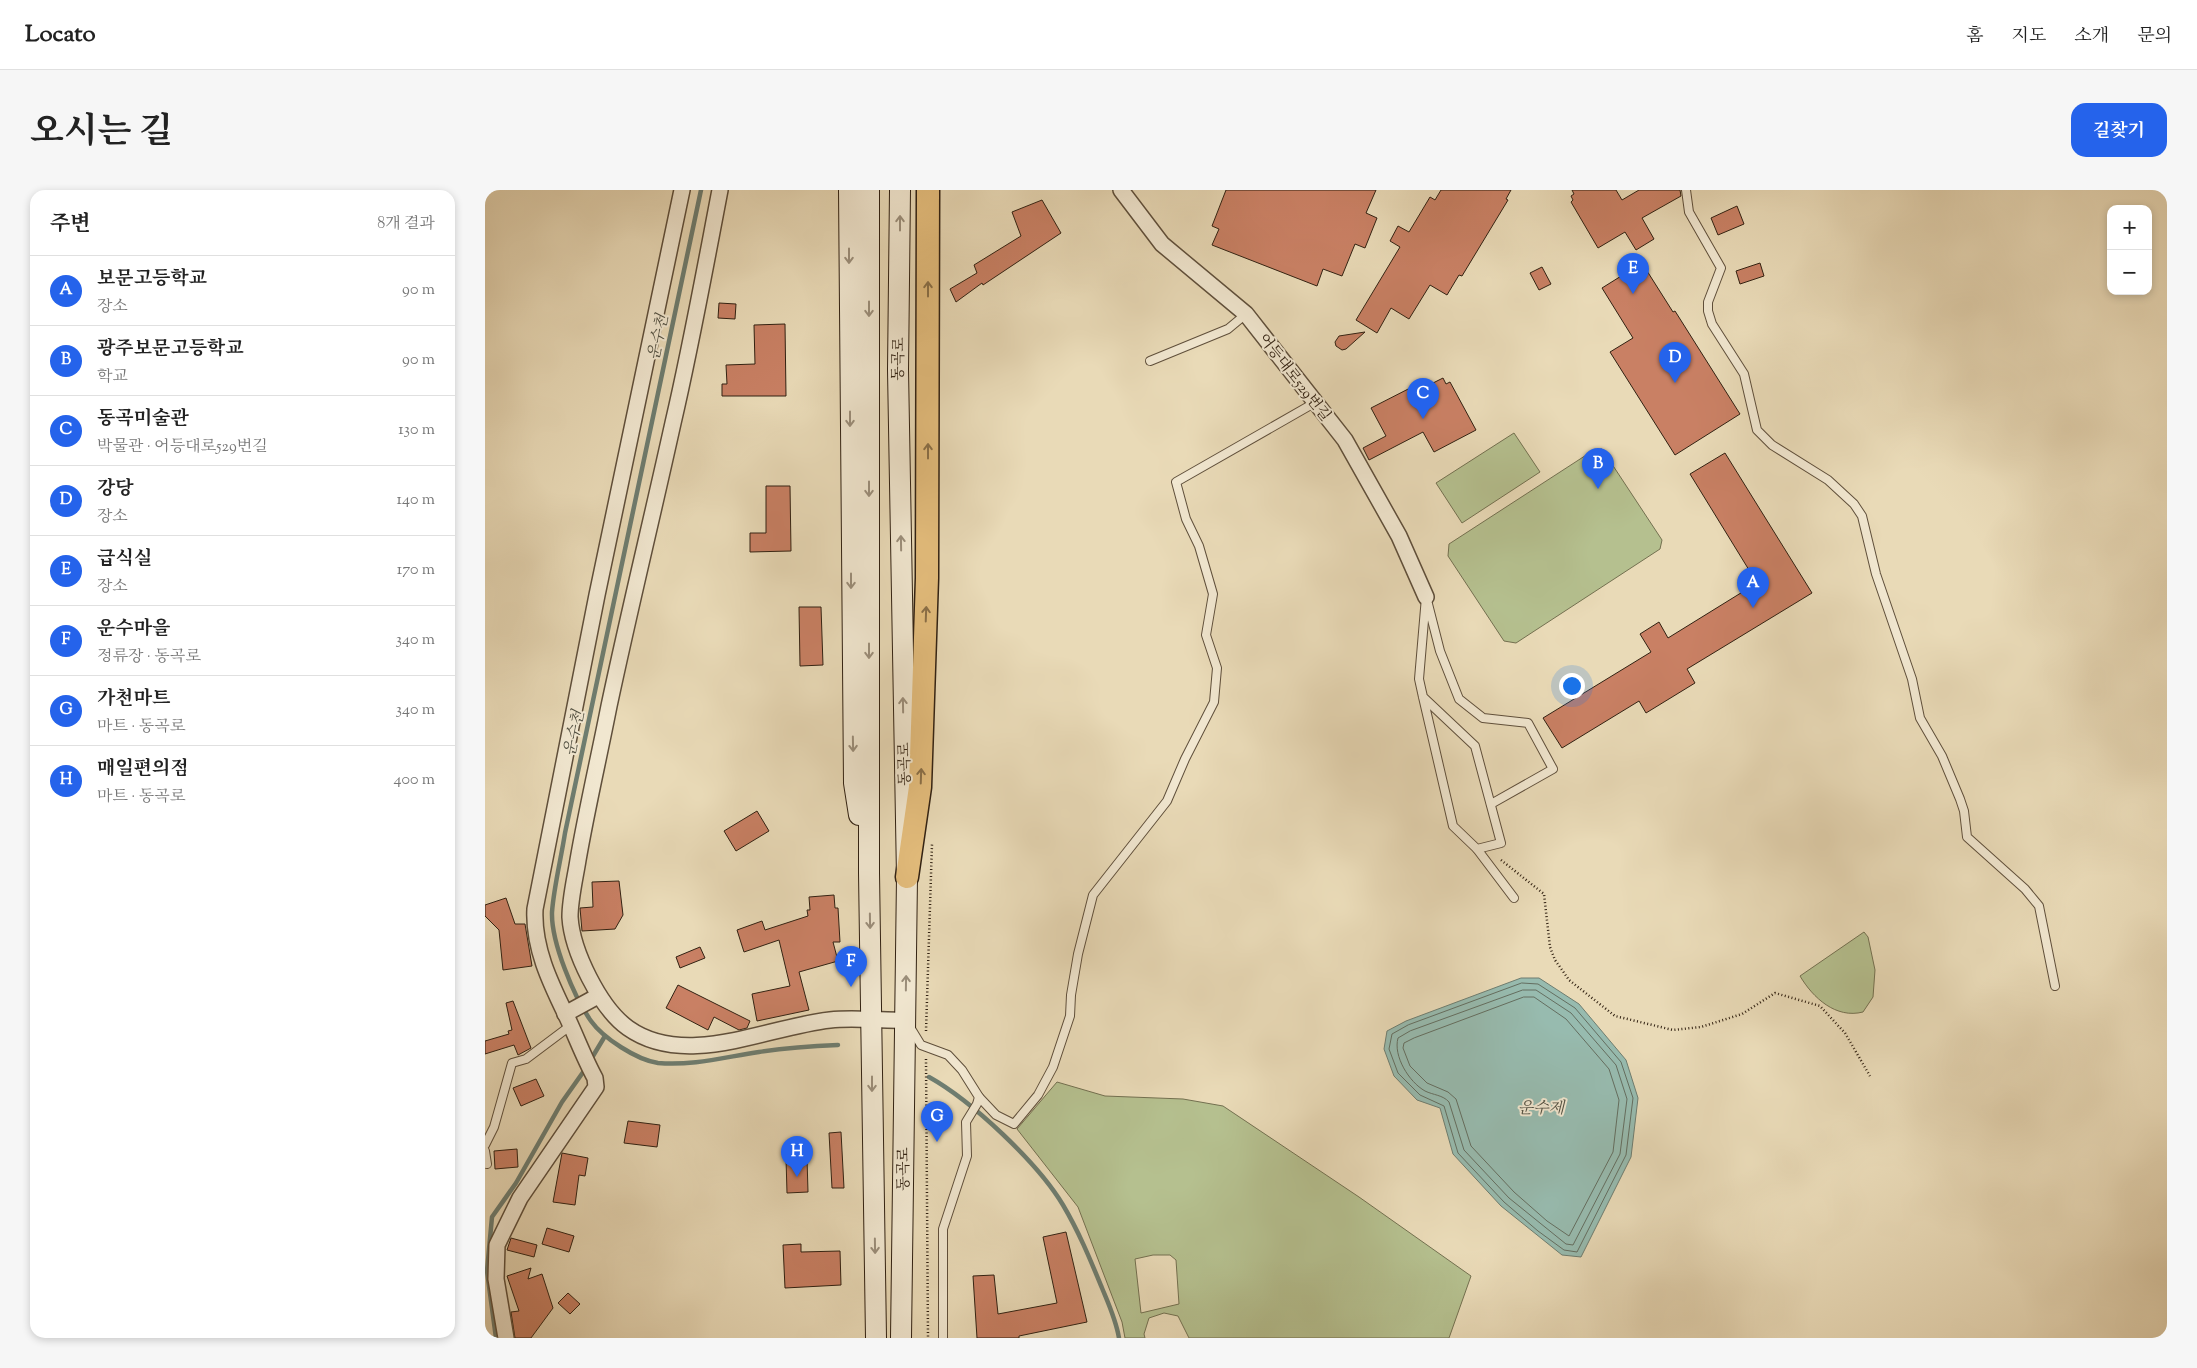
<!DOCTYPE html>
<html lang="ko">
<head>
<meta charset="utf-8">
<style>
  :root { --surface:#fff; --page:#f6f6f6; --text:#222; --muted:#767676; --line:#e0e0e0; --accent:#2563eb }
  body { margin:0; font-family:"Sorts Mill Goudy","Noto Serif KR",serif; background:var(--page); color:var(--text) }
  .controls { position:absolute; right:15px; top:15px; display:grid; overflow:hidden; border-radius:10px; box-shadow:0 2px 8px #0003 }
  .controls button { width:45px; height:45px; display:grid; place-items:center; padding:0; border:0; border-bottom:1px solid var(--line); background:var(--surface); color:var(--text); font:25px sans-serif }
  .you { position:absolute; left:1086px; top:495px; width:18px; height:18px; margin:-12px; border:4px solid #fff; border-radius:50%; background:#1a73e8; box-shadow:0 0 0 8px #1a73e833 }
  .badge { display:grid; place-items:center; width:32px; height:32px; border-radius:50%; background:var(--accent); color:#fff; font-size:16px; font-weight:700 }
  .pin { position:absolute; translate:-50% -41px; filter:drop-shadow(0 1px 2px #0008) }
  .pin::after { content:''; position:absolute; top:26px; width:18px; height:15px; background:inherit; clip-path:polygon(0 0,100% 0,50% 100%) }
  .list { margin:0; padding:0; list-style:none }
  h2 { display:flex; justify-content:space-between; align-items:center; height:65px; margin:0; padding:0 20px; font-size:21px }
  h2 small { font-size:16px; font-weight:400; color:var(--muted) }
  .list li { display:grid; grid-template-columns:32px 1fr auto; gap:15px; align-items:center; box-sizing:border-box; height:70px; padding:0 20px; border-top:1px solid var(--line) }
  .list b { display:block; font-size:19px; white-space:nowrap }
  .list p { margin:0; font-size:16px; white-space:nowrap; color:var(--muted) }
  .list em { font-size:16px; font-style:normal; color:var(--muted) }
  .map { position:relative; flex:none; width:1682px; height:1148px; overflow:hidden; border-radius:15px }
  header { display:flex; align-items:center; gap:30px; box-sizing:border-box; height:70px; padding:0 25px; background:var(--surface); border-bottom:1px solid var(--line) }
  header strong { font-size:24px }
  nav { display:flex; gap:28px; margin-inline-start:auto; font-size:18px }
  .intro { display:flex; align-items:center; justify-content:space-between; box-sizing:border-box; height:120px; padding:0 30px }
  h1 { margin:0; font-size:35px }
  .button { padding:12px 22px; border-radius:15px; background:var(--accent); color:#fff; font-size:18px; font-weight:700 }
  main { display:flex; gap:30px; padding:0 30px }
  aside { flex:1; background:var(--surface); border-radius:15px; box-shadow:0 2px 8px #0003 }
  .map>svg:first-child { display:block }
  .green { fill:#b5c08f; stroke:#737050; fill-rule:evenodd }
  .water { fill:#97bbaf; stroke:#6e7d70 }
  .lines { fill:none; stroke-linecap:round; stroke-linejoin:round }
  .shore { stroke:#646e60; stroke-width:1 }
  .stream { stroke:#6e7d70; stroke-width:4.5 }
  .building { fill:#c98064; stroke:#312112 }
  .lane-casing { stroke:#5f4f3b; stroke-width:10 }
  .street-casing { stroke:#5f4f3b; stroke-width:18 }
  .secondary-casing { stroke:#312112; stroke-width:22 }
  .primary-casing { stroke:#312112; stroke-width:25 }
  .path { stroke:#312112; stroke-width:2.5; stroke-dasharray:1 2.5; stroke-linecap:butt }
  .lane { stroke:#f1e7d0; stroke-width:8 }
  .street { stroke:#f1e7d0; stroke-width:15 }
  .secondary { stroke:#f1e7d0; stroke-width:20 }
  .primary { stroke:#e4bd7c; stroke-width:22 }
  .oneway { stroke:#9b8e7a }
  .oneway2 { stroke:#8a6f47 }
  .labels { text-anchor:middle; stroke-width:4; stroke-linejoin:round; paint-order:stroke }
  .street-label { font-size:15px; fill:#312112; stroke:#f1e7d0 }
  .water-label { font-size:16px; font-style:italic; fill:#504f41; stroke:#f1e7d0 }
</style>
</head>
<body>
<header>
<strong>Locato</strong>
<nav><a>홈</a><a>지도</a><a>소개</a><a>문의</a></nav>
</header>
<div class="intro"><h1>오시는 길</h1><a class="button">길찾기</a></div>
<main>
<aside>
<h2>주변<small>8개 결과</small></h2>
<ul class="list">
<li><span class="badge">A</span><div><b>보문고등학교</b><p>장소</p></div><em>90 m</em></li>
<li><span class="badge">B</span><div><b>광주보문고등학교</b><p>학교</p></div><em>90 m</em></li>
<li><span class="badge">C</span><div><b>동곡미술관</b><p>박물관 · 어등대로529번길</p></div><em>130 m</em></li>
<li><span class="badge">D</span><div><b>강당</b><p>장소</p></div><em>140 m</em></li>
<li><span class="badge">E</span><div><b>급식실</b><p>장소</p></div><em>170 m</em></li>
<li><span class="badge">F</span><div><b>운수마을</b><p>정류장 · 동곡로</p></div><em>340 m</em></li>
<li><span class="badge">G</span><div><b>가천마트</b><p>마트 · 동곡로</p></div><em>340 m</em></li>
<li><span class="badge">H</span><div><b>매일편의점</b><p>마트 · 동곡로</p></div><em>400 m</em></li>
</ul>
</aside>
<div class="map">
<svg width="1682" height="1148" viewBox="0 0 1682 1148">
  <rect width="100%" height="100%" fill="#e9dab7"/>
  <filter id="stains"><feTurbulence type="fractalNoise" baseFrequency=".004" numOctaves="4"/><feColorMatrix values="0 0 0 0 .2 0 0 0 0 .09 0 0 0 0 .02 0 0 0 .5 -.17"/></filter>
  <radialGradient id="worn" r=".72"><stop offset=".6" stop-color="#630" stop-opacity="0"/><stop offset="1" stop-color="#630" stop-opacity=".3"/></radialGradient>
  <!-- green -->
  <g class="green">
    <path d="M 1029,243 L 1055,282 L 977,333 L 951,293 Z"/>
    <path d="M 1117,259 L 1177,350 L 1175,359 L 1031,453 L 1019,451 L 963,366 L 964,354 L 1109,260 Z"/>
    <path d="M 1379,742 L 1383,747 L 1390,780 L 1388,807 L 1378,822 C 1351,829 1328,808 1315,786 Z"/>
    <path d="M 572,892 L 620,906 L 698,909 L 738,916 L 874,1007 L 986,1086 L 964,1148 L 704,1148 L 693,1126 L 679,1123 L 664,1128 L 659,1144 L 660,1148 L 640,1148 L 637,1132 L 593,1017 L 532,939 ZM 668,1065 L 685,1065 L 691,1070 L 694,1114 L 656,1123 L 650,1069 Z"/>
  </g>
  <!-- water -->
  <path class="water" d="M 1036,788 L 1054,788 L 1094,814 L 1141,870 L 1153,908 L 1146,967 L 1096,1067 L 1077,1065 L 1016,1016 L 968,964 L 955,918 L 932,910 L 909,886 L 899,859 L 902,841 L 921,831 Z"/>
  <g class="lines">
    <!-- shore -->
    <g class="shore">
      <path d="M 1037,793 L 1053,794 L 1090,818 L 1136,872 L 1148,908 L 1141,965 L 1092,1062 L 1079,1060 L 1053,1041 L 1019,1012 L 973,963 L 959,916 L 935,905 L 913,883 L 904,859 L 907,844 L 923,835 Z"/>
      <path d="M 1038,800 L 1051,800 L 1086,823 L 1131,875 L 1142,909 L 1135,964 L 1088,1055 L 1081,1054 L 1024,1008 L 979,960 L 964,912 C 958,905 948,905 940,901 C 924,892 908,866 913,848 L 925,841 Z"/>
      <path d="M 1039,807 L 1049,807 L 1081,829 L 1124,879 L 1134,910 L 1128,962 L 1084,1046 L 1062,1031 L 1029,1002 L 986,956 L 971,909 L 963,902 L 942,893 L 925,876 L 918,858 L 919,853 L 929,848 Z"/>
    </g>
    <!-- stream -->
    <g class="stream">
      <path d="M 216,0 L 80,643 C 76,669 69,696 67,722 C 66,752 89,807 106,831 C 118,848 152,870 173,873 C 208,876 240,867 274,862 C 300,858 327,856 353,855"/>
      <path d="M 105,871 L 120,846"/>
      <path d="M 444,887 C 487,911 553,973 578,1015 C 594,1042 605,1069 617,1098 C 624,1115 631,1130 634,1148"/>
      <path d="M 11,1148 L 2,1081 L 7,1027 L 31,993 L 77,912 L 101,878"/>
    </g>
  </g>
  <!-- building -->
  <g class="building">
    <path d="M 741,0 L 891,0 L 881,23 L 892,28 L 880,58 L 870,54 L 857,86 L 838,79 L 832,96 L 727,55 L 734,39 L 727,36 Z"/>
    <path d="M 956,0 L 1026,0 L 1021,9 L 1023,10 L 977,86 L 974,85 L 962,105 L 945,95 L 924,129 L 906,118 L 892,143 L 871,130 L 915,57 L 905,51 L 913,36 L 924,42 L 945,7 L 950,10 Z"/>
    <path d="M 1087,0 L 1131,0 L 1137,10 L 1154,0 L 1195,0 L 1196,6 L 1157,28 L 1169,49 L 1151,60 L 1140,42 L 1113,58 L 1086,12 L 1088,10 L 1086,6 L 1089,4 Z"/>
    <path d="M 557,10 L 576,43 L 498,95 L 497,93 L 471,112 L 465,99 L 492,83 L 489,75 L 536,46 L 527,22 Z"/>
    <path d="M 1252,16 L 1259,34 L 1233,45 L 1226,28 Z"/>
    <path d="M 1157,73 L 1188,122 L 1190,121 L 1255,224 L 1190,265 L 1125,162 L 1148,148 L 1117,98 Z"/>
    <path d="M 1275,73 L 1279,86 L 1255,94 L 1251,81 Z"/>
    <path d="M 1057,77 L 1066,94 L 1054,100 L 1045,83 Z"/>
    <path d="M 234,113 L 251,114 L 250,129 L 233,128 Z"/>
    <path d="M 300,134 L 301,206 L 237,206 L 237,194 L 242,194 L 241,175 L 270,174 L 269,135 Z"/>
    <path d="M 880,142 L 861,159 L 857,160 L 851,156 L 850,152 L 854,146 Z"/>
    <path d="M 958,188 L 961,194 L 965,192 L 991,240 L 949,262 L 938,242 L 884,270 L 878,258 L 901,246 L 886,218 L 933,194 L 936,199 Z"/>
    <path d="M 1240,263 L 1327,403 L 1202,479 L 1210,493 L 1161,523 L 1154,511 L 1077,558 L 1058,528 L 1166,462 L 1155,444 L 1174,432 L 1183,448 L 1272,393 L 1205,284 Z"/>
    <path d="M 281,296 L 305,296 L 306,361 L 265,362 L 265,343 L 281,343 Z"/>
    <path d="M 314,417 L 336,417 L 338,475 L 315,476 Z"/>
    <path d="M 272,621 L 284,641 L 251,661 L 239,641 Z"/>
    <path d="M 134,691 L 138,725 L 130,739 L 97,741 L 95,718 L 108,717 L 107,692 Z"/>
    <path d="M 349,705 L 350,718 L 353,718 L 355,752 L 348,752 L 353,771 L 314,782 L 324,820 L 272,831 L 267,804 L 305,796 L 300,775 L 294,750 L 259,762 L 252,740 L 277,731 L 280,740 L 323,726 L 322,720 L 325,720 L 324,707 Z"/>
    <path d="M 21,708 L 30,734 L 40,734 L 47,776 L 18,780 L 14,740 L 0,726 L 0,715 Z"/>
    <path d="M 215,757 L 220,768 L 195,778 L 191,767 Z"/>
    <path d="M 193,795 L 265,831 L 262,838 L 254,840 L 229,827 L 223,840 L 181,818 Z"/>
    <path d="M 28,811 L 46,858 L 33,865 L 29,855 L 0,864 L 0,851 L 24,844 L 23,841 L 27,840 L 21,813 Z"/>
    <path d="M 51,889 L 59,906 L 36,916 L 28,898 Z"/>
    <path d="M 143,931 L 175,935 L 172,957 L 139,953 Z"/>
    <path d="M 356,942 L 359,998 L 347,998 L 344,943 Z"/>
    <path d="M 32,959 L 33,977 L 10,979 L 9,961 Z"/>
    <path d="M 77,963 L 103,968 L 100,986 L 94,985 L 90,1015 L 68,1012 Z"/>
    <path d="M 301,968 L 322,968 L 323,1002 L 302,1003 Z"/>
    <path d="M 62,1038 L 89,1046 L 84,1062 L 57,1054 Z"/>
    <path d="M 581,1042 L 602,1132 L 534,1146 L 534,1148 L 492,1148 L 488,1086 L 509,1085 L 513,1124 L 572,1113 L 558,1047 Z"/>
    <path d="M 26,1048 L 52,1055 L 49,1067 L 22,1060 Z"/>
    <path d="M 316,1054 L 316,1062 L 355,1061 L 356,1095 L 300,1098 L 298,1055 Z"/>
    <path d="M 46,1078 L 43,1089 L 57,1084 L 68,1118 L 46,1148 L 30,1148 L 26,1122 L 34,1121 L 22,1086 Z"/>
    <path d="M 83,1103 L 95,1114 L 85,1124 L 73,1113 Z"/>
  </g>
  <g class="lines">
    <!-- lane casing -->
    <g class="lane-casing">
      <g id="lane">
        <path d="M 1201,0 L 1204,22 L 1236,78 L 1223,112 L 1223,121 L 1227,134 L 1259,184 L 1272,240 L 1287,255 L 1343,290 L 1369,314 L 1377,326 L 1391,384 L 1427,489 L 1435,528 L 1457,566 L 1475,609 L 1479,621 L 1482,647 L 1540,699 L 1554,716 L 1570,796"/>
        <path d="M 665,171 L 743,139 L 761,124"/>
        <path d="M 943,414 L 955,461 L 974,509 L 998,528 L 1043,533 L 1068,579 L 1006,614"/>
        <path d="M 938,507 L 990,556 L 1016,653 L 992,659 L 968,636 L 938,507 L 934,489 L 941,407"/>
        <path d="M 992,659 L 1029,708"/>
        <path d="M 425,837 L 436,855 L 463,865 L 477,880 L 494,907 L 492,914 L 481,932 L 482,966 L 458,1039 L 458,1148"/>
        <path d="M 494,907 L 511,925 L 529,934 L 553,905 L 568,877 L 585,826 L 586,805 L 593,764 L 608,705 L 682,611 L 700,569 L 729,512 L 732,478 L 721,445 L 728,404 L 714,356 L 701,329 L 691,292 L 831,212"/>
        <path d="M 0,955 L 9,937 L 27,873 L 41,869 L 85,836"/>
        <path d="M 0,961 L 2,974"/>
      </g>
    </g>
    <!-- street casing -->
    <g class="street-casing">
      <g id="street">
        <path d="M 235,0 C 220,78 206,156 188,233 C 167,328 144,422 124,516 C 114,567 102,618 93,670 C 90,689 85,709 85,727 C 87,761 115,818 143,838 C 201,879 281,837 345,830 C 369,827 396,831 420,830"/>
        <path d="M 636,0 L 677,54 L 761,124 L 860,250 L 914,346 L 941,407"/>
        <path d="M 80,824 L 113,806"/>
        <path d="M 21,1148 L 11,1089 L 12,1055 L 35,1008 L 111,897 L 110,888 C 99,868 91,846 81,825 C 65,792 48,757 50,719 L 112,405 L 197,0"/>
      </g>
    </g>
    <!-- secondary casing -->
    <g class="secondary-casing">
      <g id="secondary">
        <path d="M 364,0 L 369,593 L 374,625"/>
        <path d="M 384,0 L 384,683 L 391,1148"/>
        <path d="M 415,0 L 413,180 L 422,687 L 416,1148"/>
      </g>
    </g>
    <!-- primary casing -->
    <g class="primary-casing">
      <path id="primary" d="M 422,687 L 435,597 L 442,388 L 443,0"/>
    </g>
    <!-- path -->
    <g class="path">
      <path d="M 1016,670 L 1059,704 L 1065,757 L 1070,770 L 1084,790 L 1130,826 L 1188,840 L 1216,837 L 1257,824 L 1290,803 L 1335,816 L 1360,843 L 1385,886"/>
      <path d="M 441,841 L 447,654"/>
      <path d="M 441,869 L 443,1148"/>
    </g>
    <!-- lane -->
    <use href="#lane" class="lane"/>
    <!-- street -->
    <use href="#street" class="street"/>
    <!-- secondary -->
    <use href="#secondary" class="secondary"/>
    <!-- primary -->
    <use href="#primary" class="primary"/>
  </g>
  <!-- one-way arrows -->
  <defs><path id="oneway-shaft" d="M-6 0H5M1.5-3L5.5 0L1.5 3" fill="none" stroke-width="1.6" stroke-linecap="round" stroke-linejoin="round" transform="scale(1.25)"/></defs>
  <g class="oneway">
    <use href="#oneway-shaft" transform="translate(415 33) rotate(-90)"/>
    <use href="#oneway-shaft" transform="translate(364 66) rotate(90)"/>
    <use href="#oneway-shaft" transform="translate(384 119) rotate(90)"/>
    <use href="#oneway-shaft" transform="translate(365 229) rotate(90)"/>
    <use href="#oneway-shaft" transform="translate(384 299) rotate(90)"/>
    <use href="#oneway-shaft" transform="translate(416 353) rotate(-91)"/>
    <use href="#oneway-shaft" transform="translate(366 391) rotate(90)"/>
    <use href="#oneway-shaft" transform="translate(384 461) rotate(90)"/>
    <use href="#oneway-shaft" transform="translate(418 515) rotate(-91)"/>
    <use href="#oneway-shaft" transform="translate(368 554) rotate(89)"/>
    <use href="#oneway-shaft" transform="translate(385 731) rotate(89)"/>
    <use href="#oneway-shaft" transform="translate(421 793) rotate(-89)"/>
    <use href="#oneway-shaft" transform="translate(387 894) rotate(90)"/>
    <use href="#oneway-shaft" transform="translate(390 1056) rotate(89)"/>
  </g>
  <g class="oneway2">
    <use href="#oneway-shaft" transform="translate(443 99) rotate(-90)"/>
    <use href="#oneway-shaft" transform="translate(443 261) rotate(-90)"/>
    <use href="#oneway-shaft" transform="translate(441 424) rotate(-88)"/>
    <use href="#oneway-shaft" transform="translate(436 586) rotate(-88)"/>
  </g>
  <g class="labels">
    <!-- street labels -->
    <g class="street-label">
      <text transform="translate(413 169) rotate(-89)" y="5">동곡로</text>
      <text transform="translate(810 187) rotate(52)" y="5">어등대로529번길</text>
      <text transform="translate(419 574) rotate(-91)" y="5">동곡로</text>
      <text transform="translate(418 979) rotate(-90)" y="5">동곡로</text>
    </g>
    <!-- water labels -->
    <g class="water-label">
      <text transform="translate(172 147) rotate(-78)" y="6">운수천</text>
      <text transform="translate(88 543) rotate(-78)" y="6">운수천</text>
      <text x="1056" y="923">운수제</text>
    </g>
  </g>
  <rect width="100%" height="100%" filter="url(#stains)"/>
  <rect width="100%" height="100%" fill="url(#worn)"/>
</svg>
<div class="controls">
<button>+</button>
<button>−</button>
</div>
<div class="you"></div>
<div class="pin badge" style="left:1268px;top:418px">A</div>
<div class="pin badge" style="left:1113px;top:299px">B</div>
<div class="pin badge" style="left:938px;top:229px">C</div>
<div class="pin badge" style="left:1190px;top:193px">D</div>
<div class="pin badge" style="left:1148px;top:104px">E</div>
<div class="pin badge" style="left:366px;top:797px">F</div>
<div class="pin badge" style="left:452px;top:952px">G</div>
<div class="pin badge" style="left:312px;top:987px">H</div>
</div>
</main>
</body>
</html>
